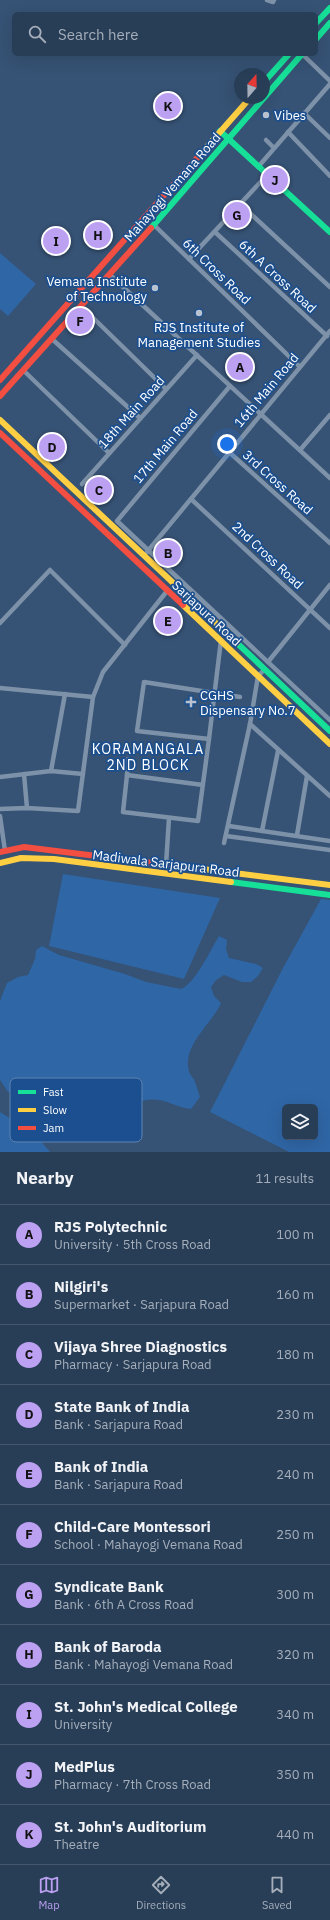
<!DOCTYPE html>
<html lang="en">
<head>
<meta charset="utf-8">
<style>
  :root { --surface:#283e57; --page:#30455d; --text:#f1f3f6; --muted:#a5aeba; --line:#44576d; --accent:#bca0f2 }
  body { margin:0; font-family:"IBM Plex Sans",sans-serif; background:var(--page); color:var(--text) }
  .controls { position:absolute; right:12px; bottom:12px; display:grid; overflow:hidden; border-radius:6px; box-shadow:0 4px 16px #0002 }
  .controls button { width:36px; height:36px; display:grid; place-items:center; padding:0; border:0; border-bottom:1px solid var(--line); background:var(--surface); color:var(--text); font:20px sans-serif }
  .compass { position:absolute; left:234px; top:68px; width:36px; height:36px; border-radius:50%; background:var(--surface); box-shadow:0 4px 16px #0002; rotate:20deg }
  .you { position:absolute; left:227px; top:444px; width:14px; height:14px; margin:-10px; border:3px solid #fff; border-radius:50%; background:#1a73e8; box-shadow:0 0 0 6px #1a73e833 }
  .badge { display:grid; place-items:center; width:26px; height:26px; border-radius:50%; background:var(--accent); color:#111; font-size:13px; font-weight:700 }
  .pin { position:absolute; translate:-50% -50%; border:2px solid #fff; box-shadow:0 1px 4px #0006 }
  .list { margin:0; padding:0; list-style:none }
  h2 { display:flex; justify-content:space-between; align-items:center; height:52px; margin:0; padding:0 16px; font-size:17px }
  h2 small { font-size:13px; font-weight:400; color:var(--muted) }
  .list li { display:grid; grid-template-columns:26px 1fr auto; gap:12px; align-items:center; box-sizing:border-box; height:60px; padding:0 16px; border-top:1px solid var(--line) }
  .list b { display:block; font-size:15px; white-space:nowrap }
  .list p { margin:0; font-size:13px; white-space:nowrap; color:var(--muted) }
  .list em { font-size:13px; font-style:normal; color:var(--muted) }
  .icon { flex:none; width:22px; height:22px; fill:none; stroke:currentColor; stroke-width:2; stroke-linecap:round; stroke-linejoin:round }
  .map { position:relative; flex:none; width:330px; height:1152px; overflow:hidden }
  .search { position:absolute; background:var(--surface); box-shadow:0 4px 16px #0002; left:12px; right:12px; top:12px; height:44px; display:flex; align-items:center; gap:10px; box-sizing:border-box; padding:0 14px; border-radius:6px; color:var(--muted); font-size:15px }
  .sheet { height:712px; background:var(--surface) }
  nav { display:flex; justify-content:space-around; align-items:center; box-sizing:border-box; height:56px; border-top:1px solid var(--line); background:var(--surface); font-size:11px; color:var(--muted) }
  nav a { display:grid; justify-items:center; gap:2px }
  nav .on { color:var(--accent) }
  .map>svg:first-child { display:block }
  .green { fill:#2f66a5; fill-rule:evenodd }
  .lines { fill:none; stroke-linecap:round; stroke-linejoin:round }
  .street { stroke:#7d92a8; stroke-width:4.5 }
  .fast { stroke:#16e098; stroke-width:6 }
  .slow { stroke:#ffcf43; stroke-width:6 }
  .jam { stroke:#f24e42; stroke-width:6 }
  .poi-dot { fill:#b9c2ce; stroke:#1b4f8f; stroke-width:1.5 }
  .labels { text-anchor:middle; stroke-width:3.5; stroke-linejoin:round; paint-order:stroke }
  .poi-label { font-size:13px; fill:#fff; stroke:#1b4f8f; text-anchor:start }
  .street-label { font-size:13px; fill:#fff; stroke:#1b4f8f }
  .neighbourhood-label { font-size:14px; letter-spacing:1px; fill:#fff; stroke:#1b4f8f }
  .key { fill:#1b4f8f; stroke:#5f84b1; stroke-width:1 }
  .key-label { font-size:11px; fill:#fff }
</style>
</head>
<body>
<div class="map">
<svg width="330" height="1152" viewBox="0 0 330 1152">
  <rect width="100%" height="100%" fill="#365274"/>
  <!-- green -->
  <g class="green">
    <path d="M 0,253 L 36,284 L 8,316 L 0,309 Z"/>
    <path d="M 63,874 L 220,898 L 184,979 L 49,946 Z"/>
    <path d="M 321,899 L 330,900 L 330,1152 L 289,1152 L 210,1112 L 283,968 ZM 285,1107 L 315,1107 L 315,1137 L 285,1137 Z"/>
    <path d="M 219,936 L 227,940 L 226,949 L 229,958 L 256,964 L 263,968 L 258,976 L 251,982 L 242,982 L 224,975 L 216,980 L 211,987 L 214,996 L 221,1003 C 212,1024 182,1045 189,1071 C 190,1076 194,1078 195,1082 C 197,1086 198,1092 200,1097 L 191,1109 C 182,1108 175,1105 167,1102 C 137,1093 126,1110 110,1131 C 92,1128 79,1115 64,1105 C 46,1092 29,1090 8,1092 L 0,1080 L 0,1001 L 7,983 L 18,977 L 28,975 L 35,959 L 36,950 L 42,946 L 59,955 L 125,974 L 146,982 L 181,989 C 195,984 211,949 219,936 Z"/>
    <path d="M 0,1112 L 35,1134 L 50,1152 L 0,1152 Z"/>
  </g>
  <g class="lines">
    <!-- street -->
    <g class="street">
      <path d="M 267,0 L 273,2 L 274,0"/>
      <path d="M 302,54 L 330,81"/>
      <path d="M 304,113 L 330,138"/>
      <path d="M 288,132 L 330,176"/>
      <path d="M 266,140 L 274,148"/>
      <path d="M 258,167 L 330,84"/>
      <path d="M 240,204 L 330,287"/>
      <path d="M 154,225 L 300,367"/>
      <path d="M 215,232 L 327,336"/>
      <path d="M 189,259 L 267,175"/>
      <path d="M 110,275 L 330,478"/>
      <path d="M 81,306 L 166,389"/>
      <path d="M 52,339 L 140,418"/>
      <path d="M 23,370 L 109,453"/>
      <path d="M 230,386 L 117,521 L 330,720"/>
      <path d="M 300,450 L 330,415"/>
      <path d="M 229,452 L 330,543"/>
      <path d="M 82,484 L 197,355"/>
      <path d="M 191,499 L 330,628"/>
      <path d="M 147,552 L 330,331"/>
      <path d="M 0,623 L 50,570 L 125,645"/>
      <path d="M 221,640 L 209,739 L 137,731 L 144,682 L 240,697"/>
      <path d="M 268,662 L 330,585"/>
      <path d="M 0,688 L 93,697"/>
      <path d="M 250,724 L 330,796"/>
      <path d="M 51,771 L 65,694"/>
      <path d="M 24,774 L 27,808"/>
      <path d="M 127,775 L 128,759"/>
      <path d="M 0,777 L 51,771 L 83,774"/>
      <path d="M 203,785 L 127,775 L 123,812 L 198,821 L 209,739"/>
      <path d="M 0,809 L 27,808 L 78,811 L 93,697 L 103,672 L 167,591"/>
      <path d="M 0,816 L 5,851"/>
      <path d="M 229,826 L 330,841"/>
      <path d="M 262,831 L 278,751"/>
      <path d="M 297,835 L 307,776"/>
      <path d="M 226,836 L 330,850"/>
      <path d="M 224,843 L 250,724 L 258,676 L 264,670"/>
      <path d="M 166,865 L 169,818"/>
    </g>
    <!-- fast -->
    <g class="fast">
      <path d="M 316,23 L 330,8"/>
      <path d="M 316,39 L 330,23"/>
      <path d="M 264,82 L 289,54"/>
      <path d="M 220,131 L 330,232"/>
      <path d="M 151,228 L 302,54"/>
      <path d="M 237,643 L 330,731"/>
      <path d="M 231,882 L 330,895"/>
    </g>
    <!-- slow -->
    <g class="slow">
      <path d="M 198,157 L 250,98"/>
      <path d="M 0,420 L 237,643"/>
      <path d="M 183,605 L 330,744"/>
      <path d="M 0,863 L 21,858 L 54,859 L 231,882"/>
      <path d="M 202,869 L 330,885"/>
    </g>
    <!-- jam -->
    <g class="jam">
      <path d="M 0,380 L 198,157"/>
      <path d="M 0,396 L 151,228"/>
      <path d="M 0,433 L 183,605"/>
      <path d="M 0,852 L 24,847 L 202,869"/>
    </g>
  </g>
  <!-- markers -->
  <g class="poi-dot">
    <circle cx="266" cy="115" r="4"/>
    <circle cx="155" cy="288" r="4"/>
    <circle cx="199" cy="313" r="4"/>
    <path d="M189 696h4v4h4v4h-4v4h-4v-4h-4v-4h4z"/>
  </g>
  <g class="labels">
    <!-- poi labels -->
    <g class="poi-label">
      <text x="274" y="120">Vibes</text>
      <text x="147" y="286" text-anchor="end">Vemana Institute<tspan x="147" dy="15">of Technology</tspan></text>
      <text x="199" y="332" text-anchor="middle">RJS Institute of<tspan x="199" dy="15">Management Studies</tspan></text>
      <text x="200" y="700">CGHS<tspan x="200" dy="15">Dispensary No.7</tspan></text>
    </g>
    <!-- street labels -->
    <g class="street-label">
      <text transform="translate(172 187) rotate(-49)" y="5">Mahayogi Vemana Road</text>
      <text transform="translate(217 271) rotate(44)" y="5">6th Cross Road</text>
      <text transform="translate(278 276) rotate(43)" y="5">6th A Cross Road</text>
      <text transform="translate(266 390) rotate(-50)" y="5">16th Main Road</text>
      <text transform="translate(131 412) rotate(-48)" y="5">18th Main Road</text>
      <text transform="translate(165 446) rotate(-50)" y="5">17th Main Road</text>
      <text transform="translate(278 482) rotate(42)" y="5">3rd Cross Road</text>
      <text transform="translate(268 555) rotate(43)" y="5">2nd Cross Road</text>
      <text transform="translate(207 613) rotate(43)" y="5">Sarjapura Road</text>
      <text transform="translate(166 863) rotate(7)" y="5">Madiwala Sarjapura Road</text>
    </g>
    <!-- neighbourhood labels -->
    <g class="neighbourhood-label">
      <text x="148" y="754">KORAMANGALA<tspan x="148" dy="16">2ND BLOCK</tspan></text>
    </g>
  </g>
  <!-- legend -->
  <rect x="10" y="1078" width="132" height="64" rx="6" class="key"/>
  <rect x="18" y="1090" width="18" height="4" fill="#16e098"/>
  <rect x="18" y="1108" width="18" height="4" fill="#ffcf43"/>
  <rect x="18" y="1126" width="18" height="4" fill="#f24e42"/>
  <g class="key-label">
    <text x="43" y="1096">Fast</text>
    <text x="43" y="1114">Slow</text>
    <text x="43" y="1132">Jam</text>
  </g>
</svg>
<div class="controls">
<button><svg class="icon" aria-label="layers" viewBox="0 0 24 24"><path d="M12 4l9 5-9 5-9-5zM3 14l9 5 9-5"/></svg></button>
</div>
<svg class="compass" viewBox="-18 -18 36 36"><path d="M0-13l5 13h-10z" fill="#e53935"/><path d="M0 13l5-13h-10z" fill="#a5aeba"/></svg>
<div class="you"></div>
<div class="pin badge" style="left:240px;top:367px">A</div>
<div class="pin badge" style="left:168px;top:553px">B</div>
<div class="pin badge" style="left:99px;top:490px">C</div>
<div class="pin badge" style="left:52px;top:447px">D</div>
<div class="pin badge" style="left:168px;top:621px">E</div>
<div class="pin badge" style="left:80px;top:321px">F</div>
<div class="pin badge" style="left:237px;top:215px">G</div>
<div class="pin badge" style="left:98px;top:235px">H</div>
<div class="pin badge" style="left:56px;top:241px">I</div>
<div class="pin badge" style="left:275px;top:180px">J</div>
<div class="pin badge" style="left:168px;top:106px">K</div>
<div class="search"><svg class="icon" aria-label="search" viewBox="0 0 24 24"><circle cx="10" cy="10" r="6"/><path d="M15 15l6 6"/></svg>Search here</div>
</div>
<section class="sheet">
<h2>Nearby<small>11 results</small></h2>
<ul class="list">
<li><span class="badge">A</span><div><b>RJS Polytechnic</b><p>University · 5th Cross Road</p></div><em>100 m</em></li>
<li><span class="badge">B</span><div><b>Nilgiri's</b><p>Supermarket · Sarjapura Road</p></div><em>160 m</em></li>
<li><span class="badge">C</span><div><b>Vijaya Shree Diagnostics</b><p>Pharmacy · Sarjapura Road</p></div><em>180 m</em></li>
<li><span class="badge">D</span><div><b>State Bank of India</b><p>Bank · Sarjapura Road</p></div><em>230 m</em></li>
<li><span class="badge">E</span><div><b>Bank of India</b><p>Bank · Sarjapura Road</p></div><em>240 m</em></li>
<li><span class="badge">F</span><div><b>Child-Care Montessori</b><p>School · Mahayogi Vemana Road</p></div><em>250 m</em></li>
<li><span class="badge">G</span><div><b>Syndicate Bank</b><p>Bank · 6th A Cross Road</p></div><em>300 m</em></li>
<li><span class="badge">H</span><div><b>Bank of Baroda</b><p>Bank · Mahayogi Vemana Road</p></div><em>320 m</em></li>
<li><span class="badge">I</span><div><b>St. John's Medical College</b><p>University</p></div><em>340 m</em></li>
<li><span class="badge">J</span><div><b>MedPlus</b><p>Pharmacy · 7th Cross Road</p></div><em>350 m</em></li>
<li><span class="badge">K</span><div><b>St. John's Auditorium</b><p>Theatre</p></div><em>440 m</em></li>
</ul>
</section>
<nav>
<a class="on"><svg class="icon" aria-label="map" viewBox="0 0 24 24"><path d="M3 6l6-2 6 2 6-2v14l-6 2-6-2-6 2zM9 4v14M15 6v14"/></svg>Map</a>
<a><svg class="icon" aria-label="directions" viewBox="0 0 24 24"><path d="M12 3l9 9-9 9-9-9zM9 14v-3h6M13 9l2 2-2 2"/></svg>Directions</a>
<a><svg class="icon" aria-label="saved" viewBox="0 0 24 24"><path d="M7 4h10v16l-5-4-5 4z"/></svg>Saved</a>
</nav>
</body>
</html>
